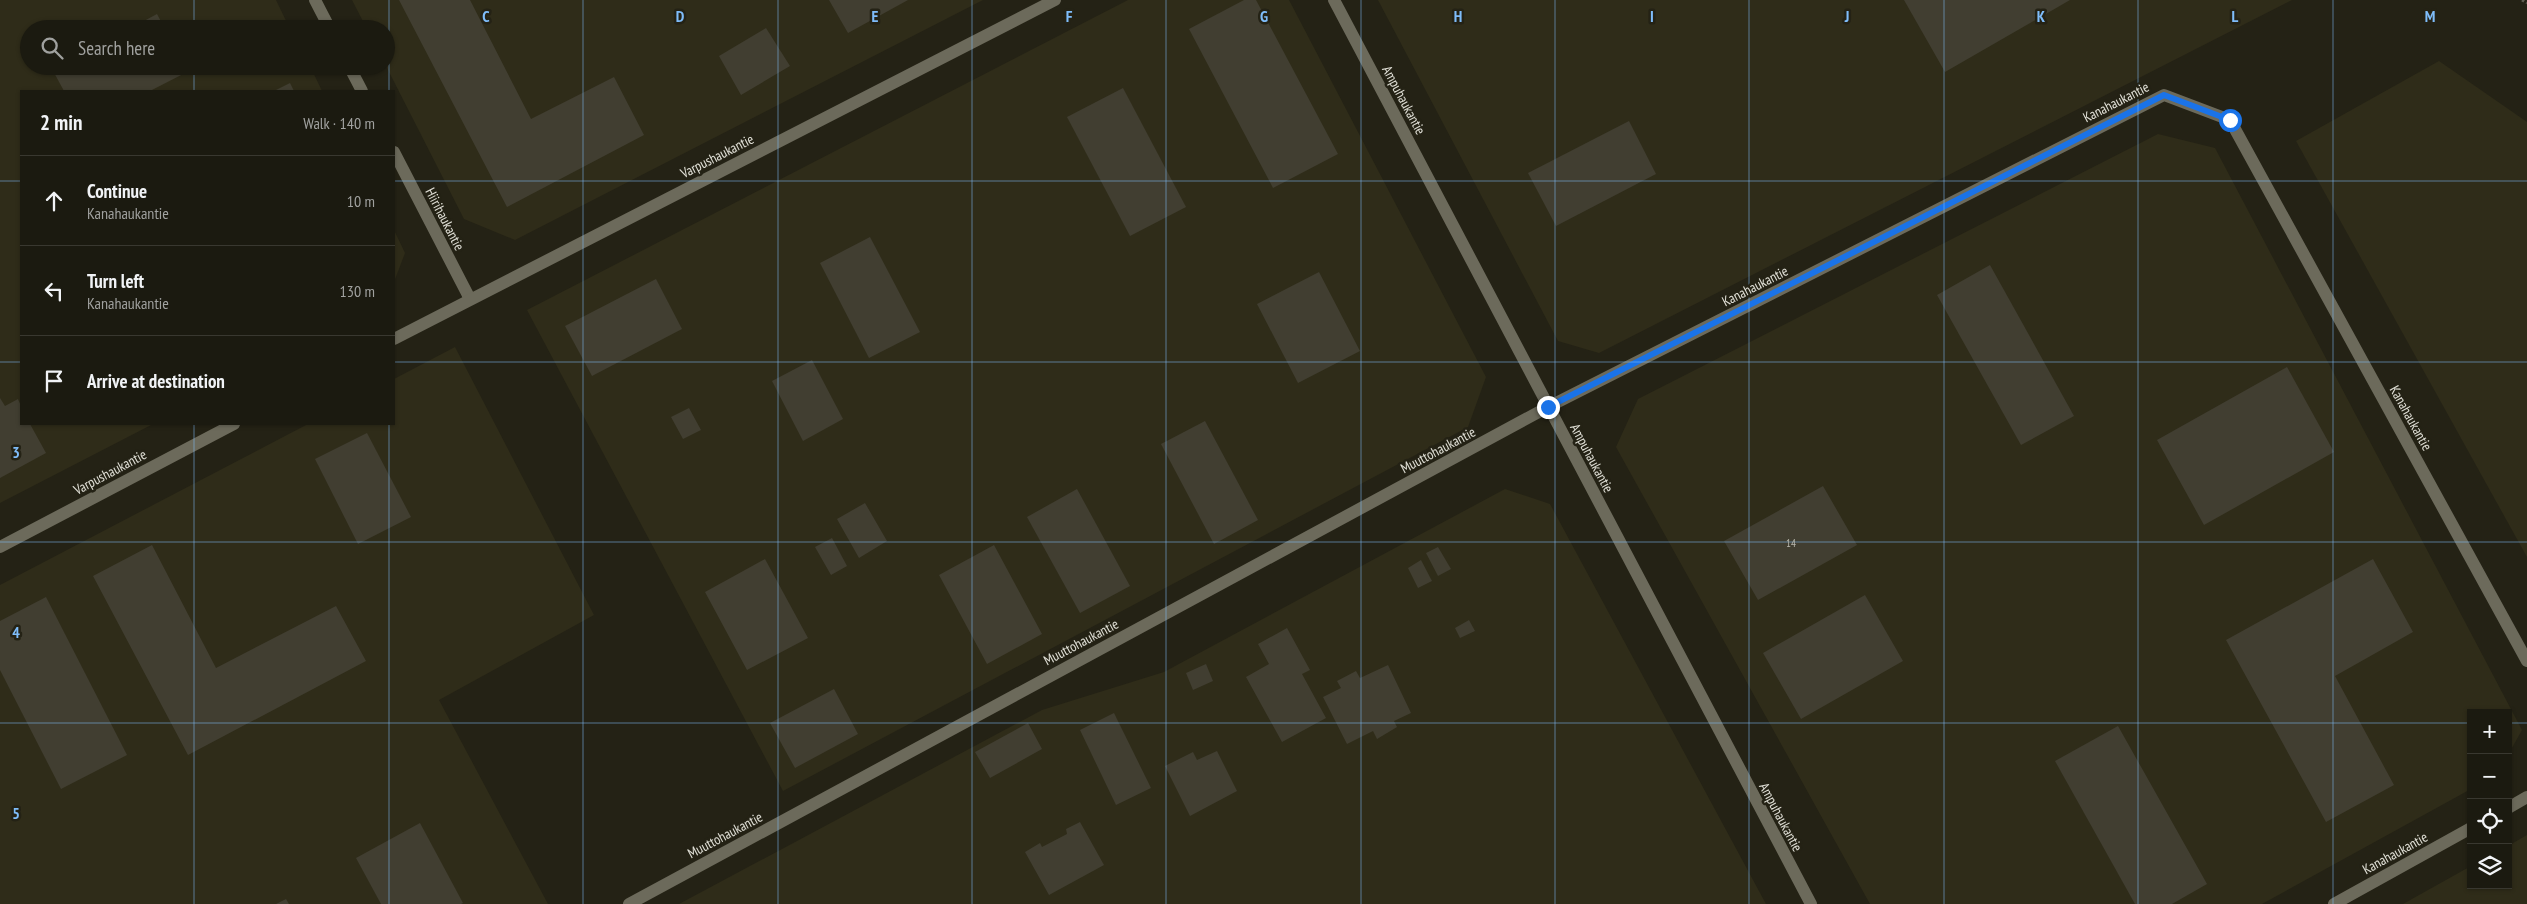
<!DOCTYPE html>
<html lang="en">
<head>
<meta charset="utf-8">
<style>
  :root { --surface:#1b1a10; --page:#242319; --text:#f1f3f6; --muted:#a0a19f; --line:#393830 }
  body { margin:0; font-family:"PT Sans Narrow",sans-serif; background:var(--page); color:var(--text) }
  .controls { position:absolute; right:15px; bottom:15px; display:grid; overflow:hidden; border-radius:0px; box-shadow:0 1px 4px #0004 }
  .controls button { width:45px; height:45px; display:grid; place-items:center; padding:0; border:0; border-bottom:1px solid var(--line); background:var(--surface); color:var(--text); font:25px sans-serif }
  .stop { position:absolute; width:15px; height:15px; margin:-11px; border:4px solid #1a73e8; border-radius:50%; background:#fff }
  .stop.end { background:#1a73e8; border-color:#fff; box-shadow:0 1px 5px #0008 }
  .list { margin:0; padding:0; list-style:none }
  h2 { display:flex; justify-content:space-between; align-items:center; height:65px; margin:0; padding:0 20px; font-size:21px }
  h2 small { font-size:16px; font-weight:400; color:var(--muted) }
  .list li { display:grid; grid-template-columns:32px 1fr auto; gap:15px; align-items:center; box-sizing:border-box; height:90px; padding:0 20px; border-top:1px solid var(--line) }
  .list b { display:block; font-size:19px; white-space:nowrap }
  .list p { margin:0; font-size:16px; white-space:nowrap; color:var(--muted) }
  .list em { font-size:16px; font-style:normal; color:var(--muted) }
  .icon { flex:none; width:28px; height:28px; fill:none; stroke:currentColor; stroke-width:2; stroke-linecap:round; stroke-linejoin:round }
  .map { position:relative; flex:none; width:2527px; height:904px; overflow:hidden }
  .search { position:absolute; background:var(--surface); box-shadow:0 1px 4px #0004; left:20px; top:20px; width:375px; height:55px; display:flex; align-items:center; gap:12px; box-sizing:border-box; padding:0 18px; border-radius:28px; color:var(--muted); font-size:19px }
  .panel { position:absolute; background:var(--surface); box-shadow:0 1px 4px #0004; left:20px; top:90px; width:375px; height:335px; border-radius:0px }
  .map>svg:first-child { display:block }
  .built { fill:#2f2c19 }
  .building { fill:#413e31 }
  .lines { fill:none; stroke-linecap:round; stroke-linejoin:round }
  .path { stroke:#605e53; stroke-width:3; stroke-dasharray:2.5 2.5; stroke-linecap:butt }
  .minor { stroke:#6c6a5b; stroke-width:12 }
  .route { stroke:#1a73e8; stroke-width:6 }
  .grid { fill:none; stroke:#7fbdfa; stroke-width:1; stroke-opacity:0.55 }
  .labels { text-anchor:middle; stroke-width:5; stroke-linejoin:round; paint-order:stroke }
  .number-label { font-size:11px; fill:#b9b8ae }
  .street-label { font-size:14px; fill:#e1e0d7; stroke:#242215 }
  .grid-label { font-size:16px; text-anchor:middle; font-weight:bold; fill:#7fbdfa; stroke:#242215; stroke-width:5; stroke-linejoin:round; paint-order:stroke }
</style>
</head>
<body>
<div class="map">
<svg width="2527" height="904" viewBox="0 0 2527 904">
  <rect width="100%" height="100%" fill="#242215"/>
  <!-- built -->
  <g class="built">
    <path d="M 0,0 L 276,0 L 290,29 L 29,29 L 29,66 L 310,66 L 322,91 L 21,91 L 21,424 L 153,424 L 0,503 Z"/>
    <path d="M 352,0 L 983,0 L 515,240 L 464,219 L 386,66 L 386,29 L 367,29 Z"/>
    <path d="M 1128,0 L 1289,0 L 1486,377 L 1468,427 L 783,791 L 527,310 Z"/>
    <path d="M 1378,0 L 2292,0 L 1599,353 L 1558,341 Z"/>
    <path d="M 2439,61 L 2527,122 L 2527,557 L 2296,141 Z"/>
    <path d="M 2158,134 L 2215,148 L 2522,730 L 2508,755 L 2508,713 L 2471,713 L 2471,789 L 2262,904 L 1870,904 L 1616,447 L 1638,399 Z"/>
    <path d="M 394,230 L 405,253 L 394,282 Z"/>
    <path d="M 455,347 L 594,615 L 439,700 L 548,904 L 0,904 L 0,585 L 308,424 L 394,424 L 394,379 Z"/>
    <path d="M 1505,489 L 1550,504 L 1766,904 L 679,904 L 1042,710 L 1164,672 Z"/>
    <path d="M 2527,835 L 2527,904 L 2403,904 L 2471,866 L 2471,885 L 2508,885 L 2508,846 Z"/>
  </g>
  <!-- building -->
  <g class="building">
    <path d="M 399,0 L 470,0 L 531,119 L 614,77 L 644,135 L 507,207 Z"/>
    <path d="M 829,0 L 908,0 L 848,33 Z"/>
    <path d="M 1244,0 L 1256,0 L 1338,154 L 1273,188 L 1189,29 Z"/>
    <path d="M 1904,0 L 2070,0 L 1945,72 Z"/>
    <path d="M 157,14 L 165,29 L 129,29 Z"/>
    <path d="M 766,28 L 790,66 L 741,95 L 719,56 Z"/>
    <path d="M 57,66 L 184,66 L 187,72 L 150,91 L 64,91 L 52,69 Z"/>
    <path d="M 290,83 L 294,91 L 274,91 Z"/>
    <path d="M 1123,88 L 1186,207 L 1130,236 L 1067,117 Z"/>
    <path d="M 1629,121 L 1656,174 L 1556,226 L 1528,173 Z"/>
    <path d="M 870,237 L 920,332 L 869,358 L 820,263 Z"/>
    <path d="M 1990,265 L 2074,416 L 2021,445 L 1937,295 Z"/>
    <path d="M 1319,272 L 1360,351 L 1298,383 L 1257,304 Z"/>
    <path d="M 656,279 L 682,329 L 592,376 L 565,326 Z"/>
    <path d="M 812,360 L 843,419 L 803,441 L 772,381 Z"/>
    <path d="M 2287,367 L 2334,452 L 2204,525 L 2157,440 Z"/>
    <path d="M 0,398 L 5,406 L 18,399 L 21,406 L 21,424 L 30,424 L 46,453 L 0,478 Z"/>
    <path d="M 689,408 L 701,430 L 683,439 L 671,417 Z"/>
    <path d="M 1205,421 L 1258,520 L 1214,544 L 1161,444 Z"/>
    <path d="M 367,433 L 411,517 L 358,544 L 315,459 Z"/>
    <path d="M 1823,486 L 1857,545 L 1758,600 L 1724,541 Z"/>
    <path d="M 1077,489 L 1130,586 L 1080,613 L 1027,517 Z"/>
    <path d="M 865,503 L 887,541 L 859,558 L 837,519 Z"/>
    <path d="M 832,538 L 847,566 L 831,575 L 815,547 Z"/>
    <path d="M 152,545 L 216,668 L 336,606 L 366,661 L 188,755 L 93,576 Z"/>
    <path d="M 994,545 L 1042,634 L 987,664 L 939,575 Z"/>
    <path d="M 1438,547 L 1451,569 L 1438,576 L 1426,553 Z"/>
    <path d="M 765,559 L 808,638 L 747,670 L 705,592 Z"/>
    <path d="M 2373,559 L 2413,632 L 2335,676 L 2394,785 L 2326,822 L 2226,640 Z"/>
    <path d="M 1421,560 L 1432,581 L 1418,588 L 1408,568 Z"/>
    <path d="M 1865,595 L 1903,661 L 1801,719 L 1763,653 Z"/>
    <path d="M 46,597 L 127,755 L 61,789 L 0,670 L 0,621 Z"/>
    <path d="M 1469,620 L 1475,631 L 1460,638 L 1455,628 Z"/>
    <path d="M 1287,628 L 1310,670 L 1302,674 L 1326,718 L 1282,742 L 1246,677 L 1269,664 L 1258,644 Z"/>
    <path d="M 1206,664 L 1213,681 L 1193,690 L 1186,673 Z"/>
    <path d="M 1388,665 L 1411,713 L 1394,721 L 1397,727 L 1377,739 L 1373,731 L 1347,744 L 1323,697 L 1341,688 L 1337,681 L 1356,671 L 1360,678 Z"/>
    <path d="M 834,689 L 858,734 L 795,768 L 770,723 Z"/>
    <path d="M 1114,713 L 1151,788 L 1116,805 L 1080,730 Z"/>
    <path d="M 1028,723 L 1042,749 L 990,778 L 975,752 Z"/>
    <path d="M 2118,726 L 2207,884 L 2172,904 L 2135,904 L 2055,761 Z"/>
    <path d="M 1217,751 L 1237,791 L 1190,816 L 1165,766 L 1193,752 L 1197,760 Z"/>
    <path d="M 1080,822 L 1104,865 L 1049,895 L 1025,852 L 1040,843 L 1042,847 L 1067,834 L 1066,829 Z"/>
    <path d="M 420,823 L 463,903 L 461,904 L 381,904 L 356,858 Z"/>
    <path d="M 286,899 L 289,904 L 276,904 Z"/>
  </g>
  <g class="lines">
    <!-- path -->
    <path class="path" d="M 2522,0 L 2527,3"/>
    <!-- minor -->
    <g class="minor">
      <path d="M 315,0 L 330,29"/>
      <path d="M 1334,0 L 1811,904"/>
      <path d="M 349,66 L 362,91"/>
      <path d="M 394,152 L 470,299"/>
      <path d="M 394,339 L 1055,0"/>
      <path d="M 0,547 L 234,424"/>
      <path d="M 2508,808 L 2527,797"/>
      <path d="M 629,904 L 1548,407 L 2164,95 L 2230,120 L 2527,661"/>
      <path d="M 2334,904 L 2471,828"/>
    </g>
  </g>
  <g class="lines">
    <!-- route -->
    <path class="route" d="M 1548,407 L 2164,95 L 2230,120"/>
  </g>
  <!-- grid -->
  <path class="grid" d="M 194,0 L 194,29M 389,0 L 389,91M 583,0 L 583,904M 778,0 L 778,904M 972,0 L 972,904M 1166,0 L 1166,904M 1361,0 L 1361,904M 1555,0 L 1555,904M 1749,0 L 1749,904M 1944,0 L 1944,904M 2138,0 L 2138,904M 2333,0 L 2333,904M 194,66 L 194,91M 0,181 L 21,181M 394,181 L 2527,181M 0,362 L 21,362M 394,362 L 2527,362M 194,424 L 194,904M 389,424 L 389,904M 0,542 L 2527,542M 0,723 L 2471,723M 2508,723 L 2527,723"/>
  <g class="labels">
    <!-- number labels -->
    <g class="number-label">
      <text x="1791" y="547">14</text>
    </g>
    <!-- street labels -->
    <g class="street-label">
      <text transform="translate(1404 100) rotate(62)" y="5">Ampuhaukantie</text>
      <text transform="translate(2116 102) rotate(-27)" y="5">Kanahaukantie</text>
      <text transform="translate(717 156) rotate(-27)" y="5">Varpushaukantie</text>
      <text transform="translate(445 219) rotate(63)" y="5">Hiirihaukantie</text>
      <text transform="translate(1755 286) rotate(-27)" y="5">Kanahaukantie</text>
      <text transform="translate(2411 418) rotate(61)" y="5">Kanahaukantie</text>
      <text transform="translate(1438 450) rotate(-28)" y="5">Muuttohaukantie</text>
      <text transform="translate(1592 458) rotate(62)" y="5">Ampuhaukantie</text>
      <text transform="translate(110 472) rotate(-28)" y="5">Varpushaukantie</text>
      <text transform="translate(1081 642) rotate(-28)" y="5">Muuttohaukantie</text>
      <text transform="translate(1781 817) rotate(62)" y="5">Ampuhaukantie</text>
      <text transform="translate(725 835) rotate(-28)" y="5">Muuttohaukantie</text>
      <text transform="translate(2395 853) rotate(-29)" y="5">Kanahaukantie</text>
    </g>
  </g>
  <g class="grid-label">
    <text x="486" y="22">C</text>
    <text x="680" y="22">D</text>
    <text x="875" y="22">E</text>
    <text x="1069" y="22">F</text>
    <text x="1264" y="22">G</text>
    <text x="1458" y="22">H</text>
    <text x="1652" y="22">I</text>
    <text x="1847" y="22">J</text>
    <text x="2041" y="22">K</text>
    <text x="2235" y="22">L</text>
    <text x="2430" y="22">M</text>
    <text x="16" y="458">3</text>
    <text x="16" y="638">4</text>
    <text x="16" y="819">5</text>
  </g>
</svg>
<div class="controls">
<button>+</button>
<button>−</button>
<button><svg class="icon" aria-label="locate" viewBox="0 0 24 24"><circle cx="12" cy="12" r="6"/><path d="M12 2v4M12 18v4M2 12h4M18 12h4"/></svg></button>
<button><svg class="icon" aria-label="layers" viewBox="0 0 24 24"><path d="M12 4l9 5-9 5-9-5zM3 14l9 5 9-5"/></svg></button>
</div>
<div class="stop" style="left:2230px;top:120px"></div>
<div class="stop end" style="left:1548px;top:407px"></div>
<div class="search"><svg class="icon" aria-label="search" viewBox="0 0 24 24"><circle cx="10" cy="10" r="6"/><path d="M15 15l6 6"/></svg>Search here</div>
<section class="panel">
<h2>2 min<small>Walk · 140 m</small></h2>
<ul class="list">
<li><svg class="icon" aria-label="ahead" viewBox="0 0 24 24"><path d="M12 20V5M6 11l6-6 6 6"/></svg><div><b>Continue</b><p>Kanahaukantie</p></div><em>10 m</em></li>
<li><svg class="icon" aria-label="left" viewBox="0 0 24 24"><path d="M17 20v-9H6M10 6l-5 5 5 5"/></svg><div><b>Turn left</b><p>Kanahaukantie</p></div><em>130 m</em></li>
<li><svg class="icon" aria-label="arrive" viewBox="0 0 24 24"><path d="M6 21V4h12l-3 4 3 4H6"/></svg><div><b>Arrive at destination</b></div></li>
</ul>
</section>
</div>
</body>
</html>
